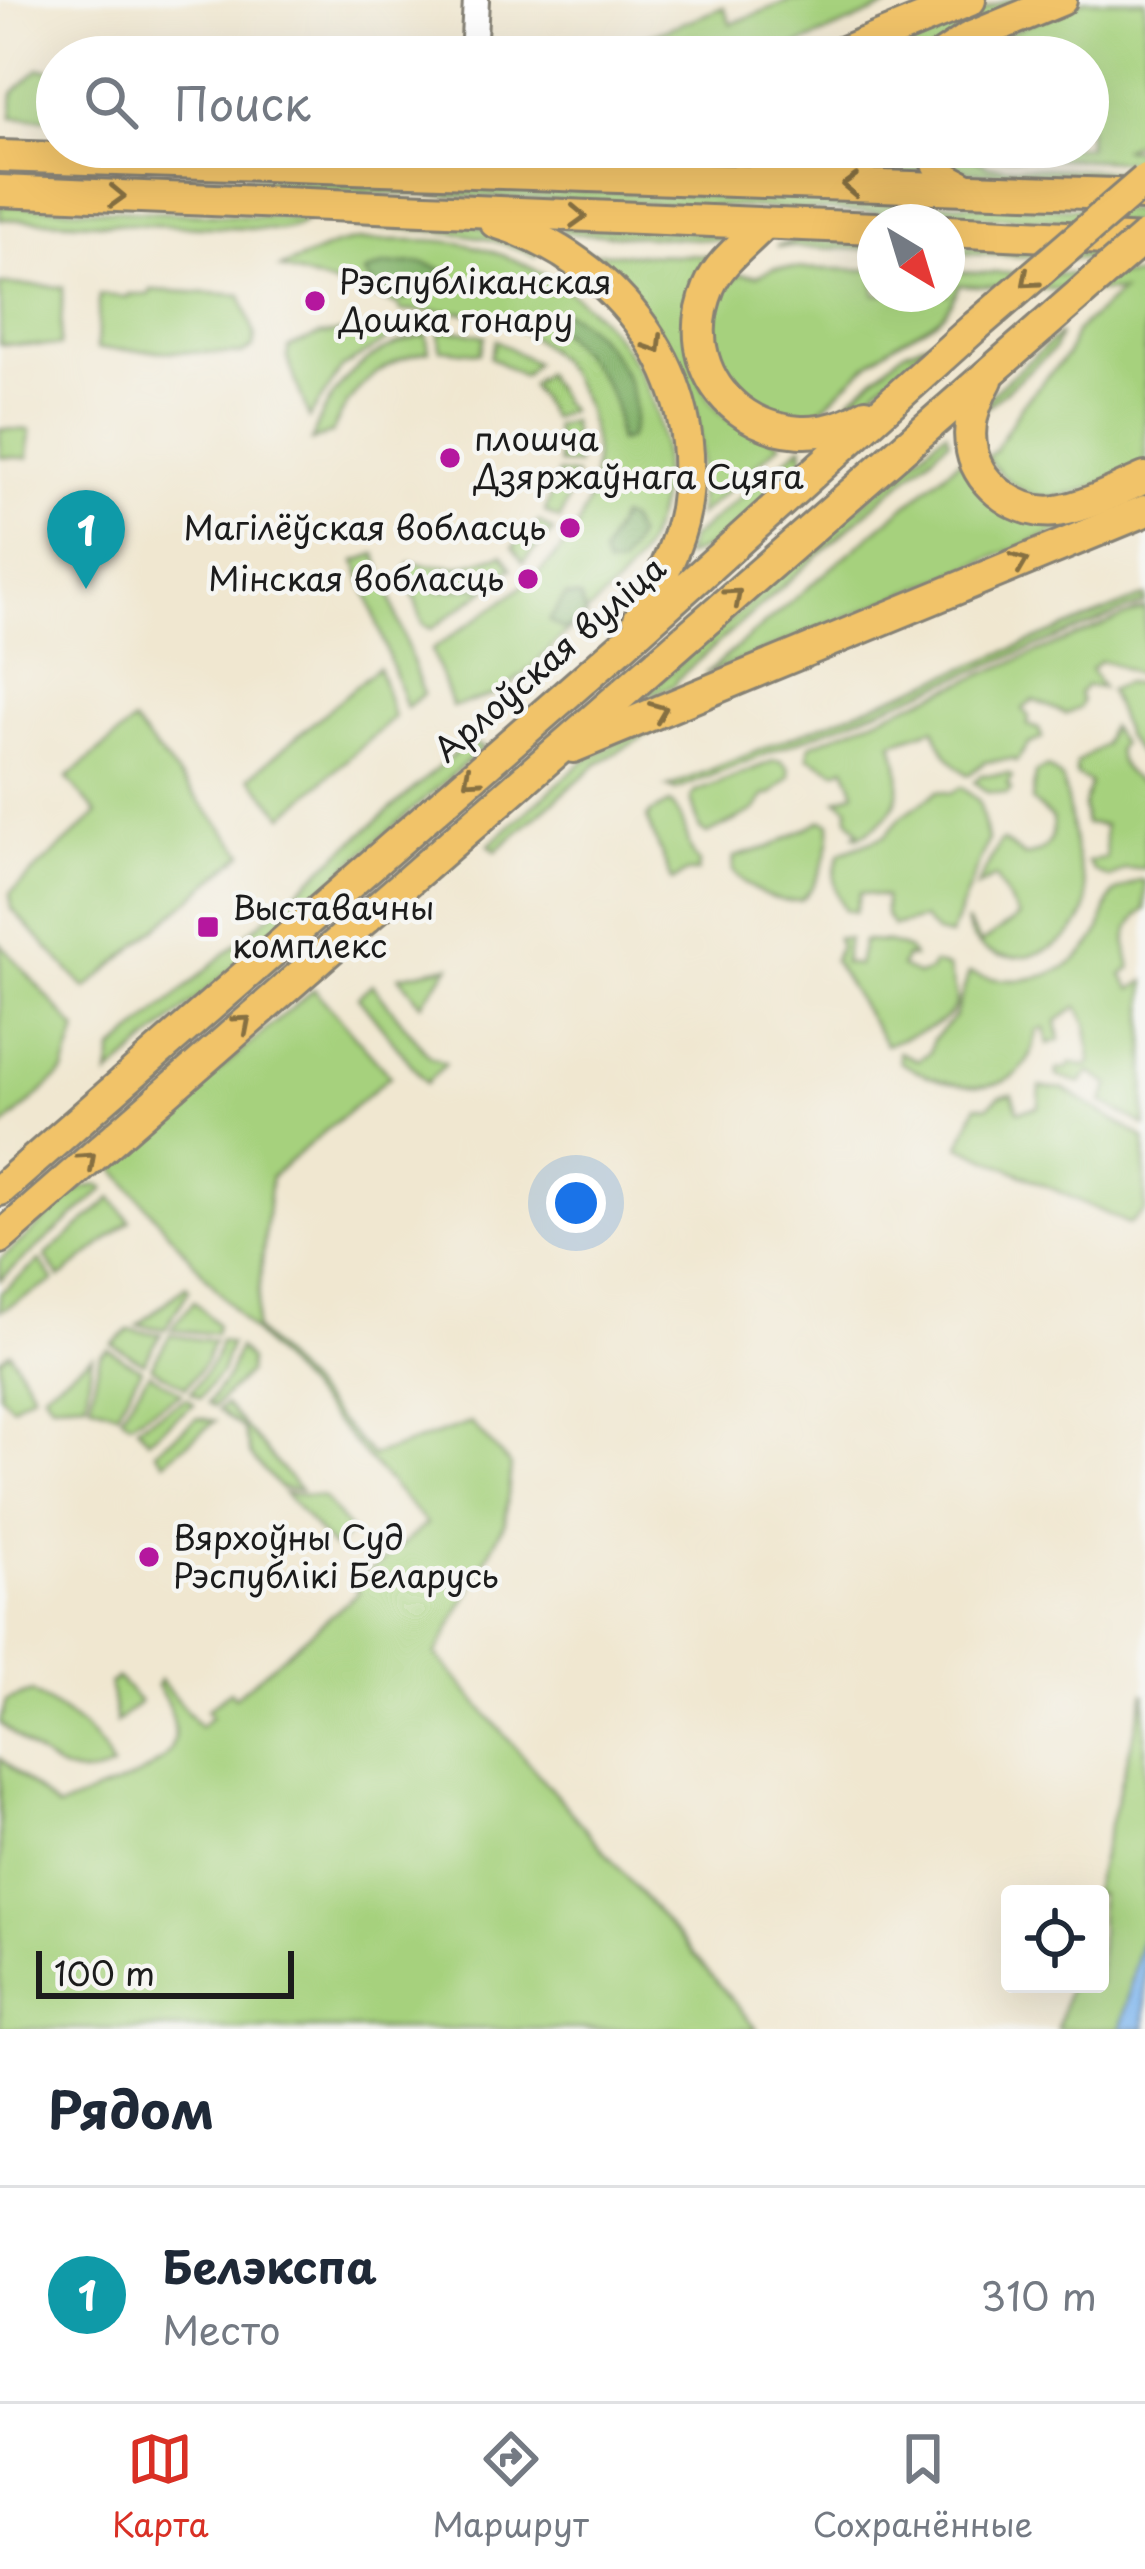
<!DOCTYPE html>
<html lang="ru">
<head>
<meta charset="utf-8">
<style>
  :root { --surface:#fff; --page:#f6f6f7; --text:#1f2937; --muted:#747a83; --line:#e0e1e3; --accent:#d93025 }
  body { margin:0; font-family:"Playpen Sans",sans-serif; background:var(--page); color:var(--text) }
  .controls { position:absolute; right:36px; bottom:36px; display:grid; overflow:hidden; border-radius:12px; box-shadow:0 12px 48px #0002 }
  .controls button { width:108px; height:108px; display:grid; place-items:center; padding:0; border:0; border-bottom:3px solid var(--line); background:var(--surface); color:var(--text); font:60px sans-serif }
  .compass { position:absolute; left:857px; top:204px; width:108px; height:108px; border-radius:50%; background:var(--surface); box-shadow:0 12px 48px #0002; rotate:142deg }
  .scale { position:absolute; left:36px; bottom:30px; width:258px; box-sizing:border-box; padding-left:12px; border:6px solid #1c1c1c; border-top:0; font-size:33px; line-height:42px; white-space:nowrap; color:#1c1c1c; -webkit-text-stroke:9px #f6f6f2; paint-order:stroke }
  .you { position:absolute; left:576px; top:1203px; width:42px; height:42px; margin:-30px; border:9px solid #fff; border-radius:50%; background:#1a73e8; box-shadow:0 0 0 18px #1a73e833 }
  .badge { display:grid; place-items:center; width:78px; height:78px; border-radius:50%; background:var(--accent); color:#fff; font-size:39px; font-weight:700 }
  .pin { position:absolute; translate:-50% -99px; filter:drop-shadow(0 3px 6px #0008) }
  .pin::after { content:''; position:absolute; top:63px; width:42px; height:36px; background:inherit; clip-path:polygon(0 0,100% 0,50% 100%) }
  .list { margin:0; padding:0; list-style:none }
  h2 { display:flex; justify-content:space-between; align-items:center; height:156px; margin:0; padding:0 48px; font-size:51px }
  h2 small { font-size:39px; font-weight:400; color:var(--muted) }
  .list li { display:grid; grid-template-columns:78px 1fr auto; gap:36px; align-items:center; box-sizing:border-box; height:216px; padding:0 48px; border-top:3px solid var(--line) }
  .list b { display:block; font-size:45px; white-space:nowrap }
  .list p { margin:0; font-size:39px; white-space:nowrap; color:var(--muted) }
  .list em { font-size:39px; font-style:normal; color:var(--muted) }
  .icon { flex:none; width:66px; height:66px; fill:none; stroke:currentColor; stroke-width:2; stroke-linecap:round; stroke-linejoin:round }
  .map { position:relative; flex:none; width:1145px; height:2029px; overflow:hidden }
  .search { position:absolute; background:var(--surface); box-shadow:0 12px 48px #0002; left:36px; right:36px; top:36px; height:132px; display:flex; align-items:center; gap:30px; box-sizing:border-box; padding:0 42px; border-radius:66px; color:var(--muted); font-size:45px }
  .sheet { height:372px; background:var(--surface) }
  nav { display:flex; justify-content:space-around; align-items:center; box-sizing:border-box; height:168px; border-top:3px solid var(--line); background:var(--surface); font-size:33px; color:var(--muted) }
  nav a { display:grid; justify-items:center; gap:6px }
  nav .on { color:var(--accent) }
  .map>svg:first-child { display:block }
  .green { fill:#a6d17d; stroke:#61764c; stroke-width:3 }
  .forest { fill:#84b36c; stroke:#506844; stroke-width:3 }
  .water { fill:#81b8f0; stroke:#4e6a86; stroke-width:3 }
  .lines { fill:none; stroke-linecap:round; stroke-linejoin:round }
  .minor-casing { stroke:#868276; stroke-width:30 }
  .major-casing { stroke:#868276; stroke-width:36 }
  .minor { stroke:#fff; stroke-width:24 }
  .major { stroke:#f1c369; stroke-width:30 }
  .major-bridge-casing { stroke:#868276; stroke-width:36; stroke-linecap:butt }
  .major-bridge { stroke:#f1c369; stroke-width:30 }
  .oneway { stroke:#867042 }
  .poi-dot { fill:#b5179e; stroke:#f6f6f2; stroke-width:4.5 }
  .labels { text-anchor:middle; stroke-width:9; stroke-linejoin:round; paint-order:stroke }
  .poi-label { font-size:33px; fill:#1c1c1c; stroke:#f6f6f2; text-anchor:start }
  .street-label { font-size:33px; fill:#1c1c1c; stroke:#f6f6f2 }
</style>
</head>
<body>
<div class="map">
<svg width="1145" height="2029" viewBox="0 0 1145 2029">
  <rect width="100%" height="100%" fill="#f6f6f2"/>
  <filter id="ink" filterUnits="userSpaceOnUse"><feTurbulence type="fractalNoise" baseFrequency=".00833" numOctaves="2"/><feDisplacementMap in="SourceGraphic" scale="24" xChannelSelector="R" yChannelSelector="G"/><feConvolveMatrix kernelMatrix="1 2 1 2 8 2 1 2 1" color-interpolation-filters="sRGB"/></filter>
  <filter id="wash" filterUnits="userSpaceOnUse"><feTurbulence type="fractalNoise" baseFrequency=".004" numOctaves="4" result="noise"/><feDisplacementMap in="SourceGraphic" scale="48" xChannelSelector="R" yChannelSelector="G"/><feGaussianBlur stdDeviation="2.7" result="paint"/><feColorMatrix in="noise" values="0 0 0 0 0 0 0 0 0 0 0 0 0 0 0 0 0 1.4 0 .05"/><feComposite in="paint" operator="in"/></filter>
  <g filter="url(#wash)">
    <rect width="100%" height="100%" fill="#f0e7d0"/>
    <!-- green -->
    <g class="green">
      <path d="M 791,0 L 903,0 L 771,57 L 503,57 L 504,49 L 623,46 L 724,7 L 731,24 Z"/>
      <path d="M 1008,0 L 1034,0 L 927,57 L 863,57 Z"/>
      <path d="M 1084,0 L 1145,0 L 1145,138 L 1122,149 L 1145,150 L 1145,162 L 991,156 L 980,147 L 1088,147 L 1088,57 L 953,57 Z"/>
      <path d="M 39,69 L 57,70 L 57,103 L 47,119 L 12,117 L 14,92 Z"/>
      <path d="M 170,147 L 366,147 L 572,155 L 527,160 Z"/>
      <path d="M 693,147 L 901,147 L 891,153 Z"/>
      <path d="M 940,147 L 960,147 L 987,166 L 1145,172 L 1145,178 L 967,172 L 952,164 Z"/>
      <path d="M 918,153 L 925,168 L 910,176 L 602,165 L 620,158 L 894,167 Z"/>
      <path d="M 0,169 L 1145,211 L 1145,223 L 85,181 L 0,176 Z"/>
      <path d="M 0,205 L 307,219 L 298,226 L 280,230 L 0,219 Z"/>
      <path d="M 387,219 L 476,226 L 542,251 L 534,256 C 477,228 414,229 353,228 Z"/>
      <path d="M 561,226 L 735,233 L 726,240 L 564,233 Z"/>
      <path d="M 359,240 C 395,241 434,237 469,245 C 599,275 703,404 648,540 C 634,574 604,597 577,622 C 554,644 530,672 503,690 C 489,699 468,702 452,707 L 432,650 C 474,619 538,583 568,541 C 623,465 588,354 501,321 C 469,309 434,311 401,311 L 398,305 L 280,268 L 335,245 Z"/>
      <path d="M 799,240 L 875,243 L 875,250 L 776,246 Z"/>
      <path d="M 947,246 L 1145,254 L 1145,261 L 947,253 Z"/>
      <path d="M 584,253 L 720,256 L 700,379 L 711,402 L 723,415 L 781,443 L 698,516 C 708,379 679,343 584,253 Z"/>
      <path d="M 774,268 L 875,270 L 875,294 L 947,294 L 947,272 L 1145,276 L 1145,464 C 1079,491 1038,525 986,457 L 995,451 L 1021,406 L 1067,355 L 1075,332 L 1121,292 L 959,285 C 942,329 927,322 893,345 C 862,366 836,396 808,421 L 780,418 L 724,383 L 712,337 L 720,287 L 741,274 L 757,276 Z"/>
      <path d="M 0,284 L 63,287 L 60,346 L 0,344 Z"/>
      <path d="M 151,290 L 241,295 L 255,336 L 253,347 L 242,354 L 97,349 L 99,295 L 128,297 L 129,294 L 149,295 Z"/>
      <path d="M 366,329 L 402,331 L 342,368 L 309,418 L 287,357 L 289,347 L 319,335 Z"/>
      <path d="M 460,331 L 485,336 L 480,353 L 440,349 L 439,332 Z"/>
      <path d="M 426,334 L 429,351 C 382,360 350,389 332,433 L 312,441 C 329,383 369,349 426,334 Z"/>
      <path d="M 1060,334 L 1054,349 L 982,411 L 992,393 Z"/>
      <path d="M 496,340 L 535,363 L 523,376 L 490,357 Z"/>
      <path d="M 931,340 L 850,412 L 829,417 L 904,351 Z"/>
      <path d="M 544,373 L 568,411 L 551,418 L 531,385 Z"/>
      <path d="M 571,421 L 577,465 L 559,464 L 554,426 Z"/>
      <path d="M 0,429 L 30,430 L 28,458 L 0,457 Z"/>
      <path d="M 946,431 L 949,440 L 677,679 L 675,685 L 651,695 L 645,694 Z"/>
      <path d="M 802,446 L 804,467 L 715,545 L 684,557 L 690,539 Z"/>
      <path d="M 961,459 L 1000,510 L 1145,489 L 1145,496 L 704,675 Z"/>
      <path d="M 558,473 L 576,476 L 560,520 L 545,512 Z"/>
      <path d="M 539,522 L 553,532 L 523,562 L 513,547 Z"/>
      <path d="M 376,554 L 423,694 L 406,708 L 356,561 Z"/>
      <path d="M 503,554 L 512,569 C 476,587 440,589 402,577 L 410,563 L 458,567 Z"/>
      <path d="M 410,585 L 438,591 L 486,586 L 487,589 L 431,629 L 423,624 Z"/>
      <path d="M 1145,596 L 1145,603 L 676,790 L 667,787 Z"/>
      <path d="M 1145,608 L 1145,676 C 1128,673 1117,662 1100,661 L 1091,669 L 1102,688 L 1086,686 L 1079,693 L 1082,701 L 1079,708 L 1066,714 L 1033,700 L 1023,709 L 1029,717 L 1028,725 L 1039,729 L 1042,738 L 1028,745 L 1016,762 L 1013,759 L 985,762 L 968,775 C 949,761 942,750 934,728 L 893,742 C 905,788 904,813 858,837 L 855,835 L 859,831 L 848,818 L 848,807 L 837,800 L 855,792 L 845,767 L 836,771 L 808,757 L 810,745 Z"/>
      <path d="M 378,667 L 394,717 L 284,816 L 250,777 Z"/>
      <path d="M 1125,683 L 1145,685 L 1145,763 L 1126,737 L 1109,690 Z"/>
      <path d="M 133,723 L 244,853 L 86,989 L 12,909 L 10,894 L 97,814 L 67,778 Z"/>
      <path d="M 652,723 L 648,734 L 597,764 L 496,851 L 489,845 L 584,761 Z"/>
      <path d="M 1110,727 L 1121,744 L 1117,749 C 1119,767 1128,777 1145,784 L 1145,868 L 1125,869 L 1109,878 L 1094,871 L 1088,862 L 1106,858 L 1104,825 L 1085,824 L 1084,807 L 1090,783 L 1076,775 L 1076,763 L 1103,745 Z"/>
      <path d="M 475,744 L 484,747 L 109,1076 L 113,1051 L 462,747 Z"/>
      <path d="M 773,761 L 781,761 L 789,768 L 790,777 L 771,795 L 765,795 L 754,811 L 707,834 L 700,829 L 691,799 L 694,793 Z"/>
      <path d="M 1048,767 L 1062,779 C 1069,804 1071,828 1076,853 C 1079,872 1090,889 1086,908 C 1074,959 978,981 966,921 L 981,943 L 1019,917 L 995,877 L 977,887 L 999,843 L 1003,841 L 1024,856 C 1045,854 1056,840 1052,819 L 1032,801 L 1035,773 Z"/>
      <path d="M 1009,774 L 1012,777 L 1007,784 L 1011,790 L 1007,794 L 987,792 L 974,782 L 981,775 Z"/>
      <path d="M 961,787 L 979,801 L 988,840 L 950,936 L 936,933 L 923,919 L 893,926 L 885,914 L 885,897 L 860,893 L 855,912 L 845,910 C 833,890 831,875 840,853 L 885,836 L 901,817 L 938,791 L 951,793 Z"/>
      <path d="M 670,803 C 689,819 684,847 699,863 L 698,872 L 687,872 L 672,881 L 647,818 L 650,813 Z"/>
      <path d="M 822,820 L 830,823 C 832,846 819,885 801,900 C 776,905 749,890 733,871 L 734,857 L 770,847 Z"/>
      <path d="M 1140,880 L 1145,881 L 1145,909 C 1123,927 1124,942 1131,968 L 1122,975 L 1132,989 L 1145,981 L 1145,1126 L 1102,1102 L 1110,1085 L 1089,1072 L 1081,1084 L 1057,1076 L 1057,1070 L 1068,1068 L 1071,1063 L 1085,1066 L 1091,1063 L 1087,1023 L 1077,1007 L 1057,1021 L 1060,1040 L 1048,1044 L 1045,1028 L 1038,1030 C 1034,1041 1032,1057 1024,1066 C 994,1103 933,1082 900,1062 L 899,1052 L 918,1060 L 930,1052 L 933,1039 L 955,1016 L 969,973 C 1015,987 1068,982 1097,936 C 1105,922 1104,905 1115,892 Z"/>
      <path d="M 837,938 L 848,939 L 844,963 L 858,965 L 863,941 L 889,942 L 909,950 L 913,957 L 905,957 L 901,967 L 919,975 L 930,971 L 933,964 L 949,968 C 950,978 955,988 956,997 C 958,1026 906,1035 886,1045 L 833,960 L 840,947 Z"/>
      <path d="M 0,943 L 77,1030 L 64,1072 L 0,1130 Z"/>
      <path d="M 450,966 L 421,1004 L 399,976 Z"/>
      <path d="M 372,984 L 430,1057 L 446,1064 L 426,1083 L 358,997 Z"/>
      <path d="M 314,989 L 390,1076 L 271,1177 L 255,1329 L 372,1456 L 471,1423 L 511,1466 L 505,1522 L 436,1655 L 757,2029 L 0,2029 L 0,1758 L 58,1809 C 112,1780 216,1773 157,1686 L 160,1680 L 200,1727 L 212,1716 L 207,1710 L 230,1691 L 235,1697 L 359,1592 L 353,1585 L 427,1524 L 246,1324 L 115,1169 L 120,1155 Z"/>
      <path d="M 1040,1087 L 1063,1089 L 1145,1139 L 1145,1211 L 1129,1224 L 960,1146 L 977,1105 L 987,1107 L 1000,1096 L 1012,1094 L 1018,1111 L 1039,1107 Z"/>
      <path d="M 99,1185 L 105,1189 L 0,1280 L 0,1260 L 81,1188 Z"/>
      <path d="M 112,1198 L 130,1221 L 60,1278 L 45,1256 Z"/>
      <path d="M 40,1261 L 54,1281 L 0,1311 L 0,1293 Z"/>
      <path d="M 186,1286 L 189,1290 L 165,1329 L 138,1325 Z"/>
      <path d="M 194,1301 L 217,1325 L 215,1334 L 171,1330 Z"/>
      <path d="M 129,1330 L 161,1334 L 144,1363 L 112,1344 Z"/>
      <path d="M 170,1335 L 213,1341 L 206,1361 L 186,1387 L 151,1367 Z"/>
      <path d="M 220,1341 L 230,1344 L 221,1372 L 200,1398 L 191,1392 L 215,1359 Z"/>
      <path d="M 238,1348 L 249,1360 L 248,1373 L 213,1407 L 208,1403 L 228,1376 Z"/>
      <path d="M 108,1349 L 141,1369 L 117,1412 L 90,1403 L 100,1355 Z"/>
      <path d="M 10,1352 L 33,1392 L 12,1406 L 0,1394 L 0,1359 Z"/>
      <path d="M 92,1356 L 86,1401 L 51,1403 L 43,1392 Z"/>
      <path d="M 149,1373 L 182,1393 L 130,1422 L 121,1415 Z"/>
      <path d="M 187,1398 L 194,1404 L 148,1440 L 137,1426 Z"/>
      <path d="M 225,1404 L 300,1490 L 280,1488 L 251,1456 L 243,1429 L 218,1410 Z"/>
      <path d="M 198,1418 L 215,1421 L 164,1462 L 155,1451 Z"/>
      <path d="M 284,1493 L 323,1497 L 351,1532 L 333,1548 Z"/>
      <path d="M 118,1678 L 140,1702 L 116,1723 L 110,1684 Z"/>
      <path d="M 32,1692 C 62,1712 100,1732 112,1768 C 69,1791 31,1748 0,1723 L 6,1701 Z"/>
      <path d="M 1145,1692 L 1145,1920 L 1121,2029 L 1057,2029 L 1069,1984 L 1100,1984 L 1100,1894 L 1092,1894 Z"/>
    </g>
    <!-- forest -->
    <g class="forest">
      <path d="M 423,263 L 447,271 L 445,289 L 420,289 L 404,300 L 376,289 L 364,273 L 384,265 Z"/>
      <path d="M 563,311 C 604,331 650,391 629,438 L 619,441 C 616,431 617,423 616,412 C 611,381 576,348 554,326 Z"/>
      <path d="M 620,517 L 629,521 L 637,537 L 620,566 L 606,567 L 602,555 Z"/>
      <path d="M 565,596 L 580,597 L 587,617 L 564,630 L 549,621 Z"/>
    </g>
    <!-- water -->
    <path class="water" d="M 1145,1920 L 1145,2029 L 1121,2029 Z"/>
  </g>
  <g filter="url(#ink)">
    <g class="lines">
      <!-- minor casing -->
      <g class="minor-casing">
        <path id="minor" d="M 473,57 L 476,0"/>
      </g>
      <!-- major casing -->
      <g class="major-casing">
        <g id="major">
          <path d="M 831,57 L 970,0"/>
          <path d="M 941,57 L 969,38 L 1061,0"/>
          <path d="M 928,147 L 945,177 L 967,189"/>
          <path d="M 0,156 L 1145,195"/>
          <path d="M 550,172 L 609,147"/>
          <path d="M 0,191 L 875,228"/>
          <path d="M 495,222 C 619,260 707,377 685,509 C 678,548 658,585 639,619"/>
          <path d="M 764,224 C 746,243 719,262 709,287 C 667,389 777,469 866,414"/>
          <path d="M 947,231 L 1145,241"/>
          <path d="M 987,380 C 975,402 966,425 972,451 C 979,487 1021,516 1057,511 C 1087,506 1117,490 1145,478"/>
          <path d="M 573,747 L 1145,511"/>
          <path d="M 0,1190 L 624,644 L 976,326"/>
          <path d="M 0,1238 L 1042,327"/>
        </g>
      </g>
      <!-- minor -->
      <use href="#minor" class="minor"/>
      <!-- major -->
      <use href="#major" class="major"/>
      <!-- major-bridge casing -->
      <g class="major-bridge-casing">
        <g id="major-bridge">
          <path d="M 976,326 L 1145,180"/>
          <path d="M 1042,327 L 1145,237"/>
        </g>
      </g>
      <!-- major-bridge -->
      <use href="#major-bridge" class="major-bridge"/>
    </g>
    <!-- one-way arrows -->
    <defs><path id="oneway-chevron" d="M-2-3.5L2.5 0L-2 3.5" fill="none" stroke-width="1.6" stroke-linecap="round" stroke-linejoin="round" transform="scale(3)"/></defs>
    <g class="oneway">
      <use href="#oneway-chevron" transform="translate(850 185) rotate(-178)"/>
      <use href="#oneway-chevron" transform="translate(117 196) rotate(2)"/>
      <use href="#oneway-chevron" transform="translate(578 216) rotate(2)"/>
      <use href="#oneway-chevron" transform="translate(1029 280) rotate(139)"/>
      <use href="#oneway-chevron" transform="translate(655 345) rotate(58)"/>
      <use href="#oneway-chevron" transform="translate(1020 562) rotate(-22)"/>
      <use href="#oneway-chevron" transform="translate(734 596) rotate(-41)"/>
      <use href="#oneway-chevron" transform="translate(659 711) rotate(-22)"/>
      <use href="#oneway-chevron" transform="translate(471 778) rotate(139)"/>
      <use href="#oneway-chevron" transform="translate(243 1023) rotate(-41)"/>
      <use href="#oneway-chevron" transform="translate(88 1160) rotate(-42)"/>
    </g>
  </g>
  <!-- markers -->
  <g class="poi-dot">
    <circle cx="315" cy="301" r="12"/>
    <circle cx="450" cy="458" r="12"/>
    <circle cx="570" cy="528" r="12"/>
    <circle cx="528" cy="579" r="12"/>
    <rect x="196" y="915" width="24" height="24" rx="6"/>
    <circle cx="149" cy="1557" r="12"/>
  </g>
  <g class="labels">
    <!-- poi labels -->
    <g class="poi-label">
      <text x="339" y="294">Рэспубліканская<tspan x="339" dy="38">Дошка гонару</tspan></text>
      <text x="474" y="451">плошча<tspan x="474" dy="38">Дзяржаўнага Сцяга</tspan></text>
      <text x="546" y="540" text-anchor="end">Магілёўская вобласць</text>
      <text x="504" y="591" text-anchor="end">Мінская вобласць</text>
      <text x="232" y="920">Выставачны<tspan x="232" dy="38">комплекс</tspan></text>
      <text x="173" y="1550">Вярхоўны Суд<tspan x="173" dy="38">Рэспублікі Беларусь</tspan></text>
    </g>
    <!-- street labels -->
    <g class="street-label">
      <text transform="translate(550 659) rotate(-41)" y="12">Арлоўская вуліца</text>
    </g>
  </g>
</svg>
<div class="controls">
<button><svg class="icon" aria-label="locate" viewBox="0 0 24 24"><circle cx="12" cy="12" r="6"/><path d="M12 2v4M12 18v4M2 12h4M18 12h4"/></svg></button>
</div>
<svg class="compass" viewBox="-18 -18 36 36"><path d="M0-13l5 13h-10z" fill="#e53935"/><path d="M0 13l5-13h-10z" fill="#747a83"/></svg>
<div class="scale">100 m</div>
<div class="you"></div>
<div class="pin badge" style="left:86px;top:589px;background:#0f9aa8">1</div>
<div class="search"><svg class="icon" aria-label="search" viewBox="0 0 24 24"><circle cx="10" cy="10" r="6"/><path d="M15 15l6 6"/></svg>Поиск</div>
</div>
<section class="sheet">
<h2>Рядом<small></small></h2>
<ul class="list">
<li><span class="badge" style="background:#0f9aa8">1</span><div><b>Белэкспа</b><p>Место</p></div><em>310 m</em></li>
</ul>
</section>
<nav>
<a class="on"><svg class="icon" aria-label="map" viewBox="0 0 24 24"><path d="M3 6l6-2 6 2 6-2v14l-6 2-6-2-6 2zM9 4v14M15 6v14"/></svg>Карта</a>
<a><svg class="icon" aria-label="directions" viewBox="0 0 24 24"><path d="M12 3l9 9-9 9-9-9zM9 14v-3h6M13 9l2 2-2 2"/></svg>Маршрут</a>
<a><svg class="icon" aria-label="saved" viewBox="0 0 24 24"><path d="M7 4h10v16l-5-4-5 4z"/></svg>Сохранённые</a>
</nav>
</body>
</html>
